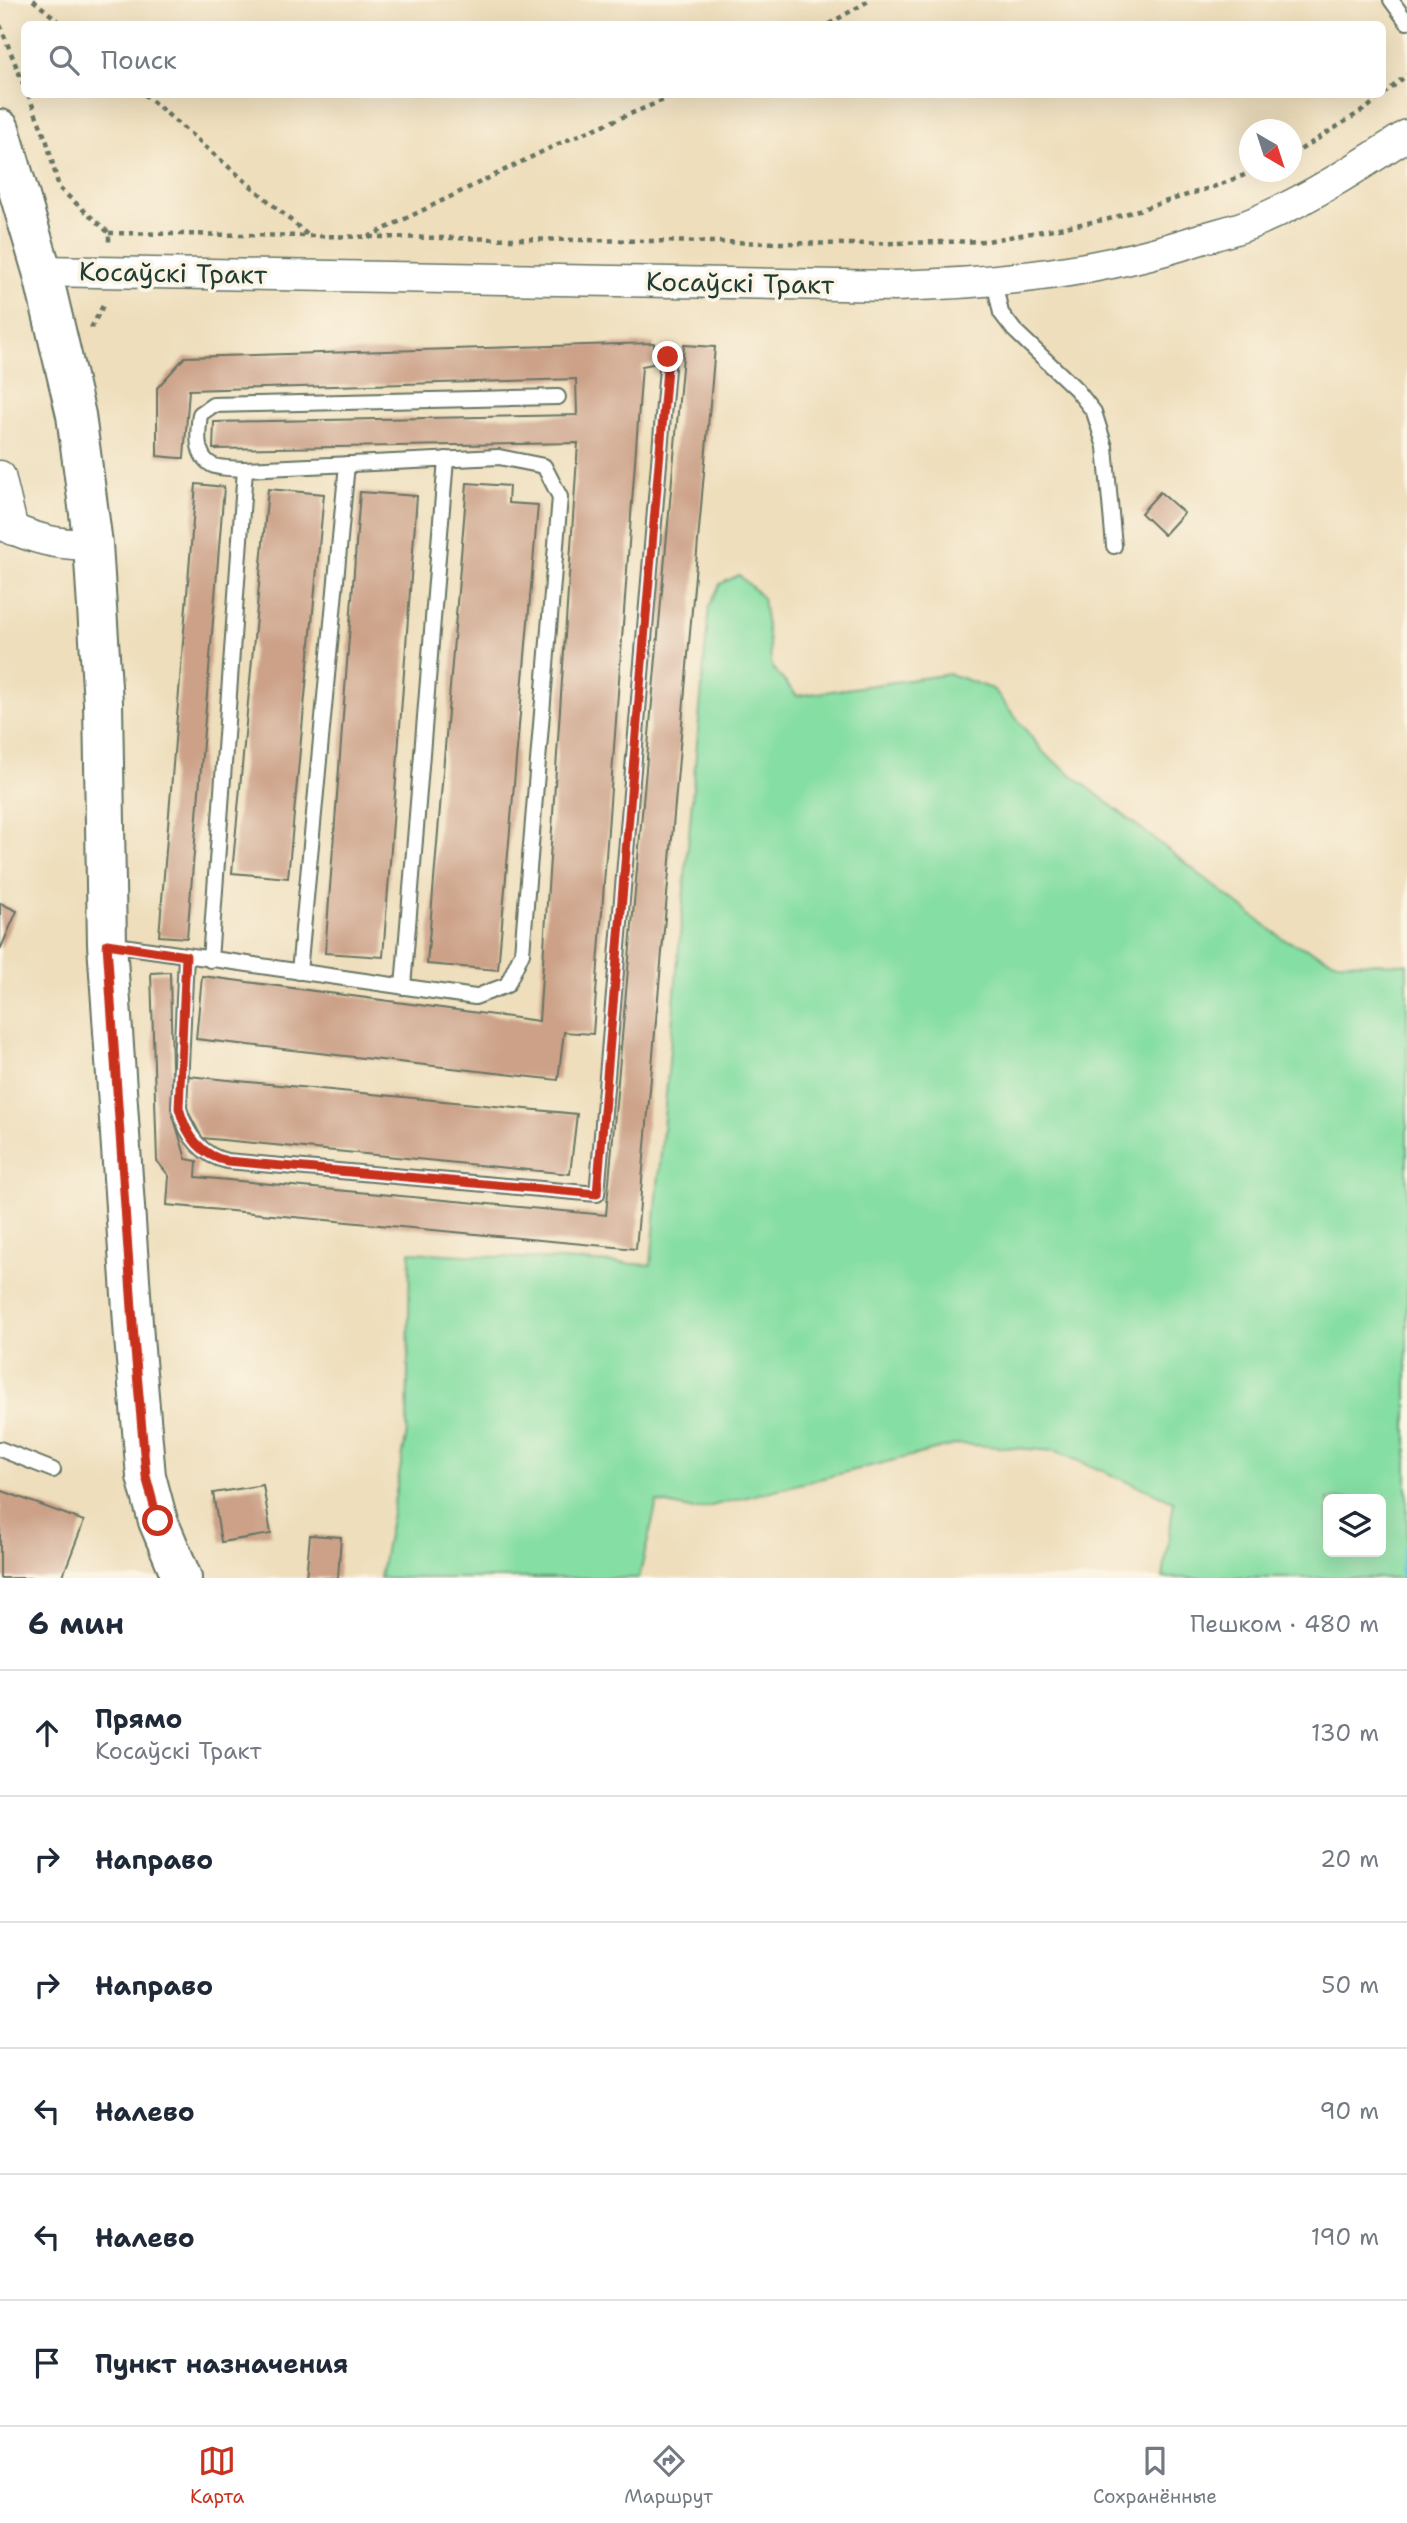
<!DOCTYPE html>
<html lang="ru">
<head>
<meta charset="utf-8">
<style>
  :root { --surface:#fff; --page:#f6f6f7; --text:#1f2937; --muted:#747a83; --line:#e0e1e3; --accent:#c8321e }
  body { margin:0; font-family:"Shantell Sans",sans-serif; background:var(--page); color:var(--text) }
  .controls { position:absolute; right:21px; bottom:21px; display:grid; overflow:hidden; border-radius:10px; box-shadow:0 7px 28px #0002 }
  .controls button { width:63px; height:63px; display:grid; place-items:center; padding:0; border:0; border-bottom:2px solid var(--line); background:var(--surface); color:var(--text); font:35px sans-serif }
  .compass { position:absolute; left:1239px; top:119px; width:63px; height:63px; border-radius:50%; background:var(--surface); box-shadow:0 7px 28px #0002; rotate:141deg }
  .stop { position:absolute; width:21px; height:21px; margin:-16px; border:5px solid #c8321e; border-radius:50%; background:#fff }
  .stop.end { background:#c8321e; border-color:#fff; box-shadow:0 2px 7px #0008 }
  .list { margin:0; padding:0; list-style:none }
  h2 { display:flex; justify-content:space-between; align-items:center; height:91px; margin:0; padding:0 28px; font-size:30px }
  h2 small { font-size:23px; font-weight:400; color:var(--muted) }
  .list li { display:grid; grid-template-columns:46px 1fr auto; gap:21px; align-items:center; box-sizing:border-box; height:126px; padding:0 28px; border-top:2px solid var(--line) }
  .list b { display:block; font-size:26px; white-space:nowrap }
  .list p { margin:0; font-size:23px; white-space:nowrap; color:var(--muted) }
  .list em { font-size:23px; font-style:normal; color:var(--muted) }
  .icon { flex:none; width:38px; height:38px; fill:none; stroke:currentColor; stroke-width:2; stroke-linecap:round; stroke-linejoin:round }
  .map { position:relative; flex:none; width:1407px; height:1578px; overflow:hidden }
  .search { position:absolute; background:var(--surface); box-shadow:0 7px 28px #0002; left:21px; right:21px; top:21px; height:77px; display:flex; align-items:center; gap:18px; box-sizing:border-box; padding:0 24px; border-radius:10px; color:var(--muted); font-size:26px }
  .sheet { height:847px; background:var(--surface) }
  nav { display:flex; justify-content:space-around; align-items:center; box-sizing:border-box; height:98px; border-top:2px solid var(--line); background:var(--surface); font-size:19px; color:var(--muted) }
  nav a { display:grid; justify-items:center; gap:4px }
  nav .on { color:var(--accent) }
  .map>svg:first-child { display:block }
  .green { fill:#85dea3; stroke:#528e6c; stroke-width:2; fill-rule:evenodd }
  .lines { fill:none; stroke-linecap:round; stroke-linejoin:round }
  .stream { stroke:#60bbde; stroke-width:9 }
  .building { fill:#cca188 }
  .lane-casing { stroke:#677564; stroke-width:18 }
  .street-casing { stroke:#677564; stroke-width:33 }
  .secondary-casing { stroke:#677564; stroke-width:42 }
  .path { stroke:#677564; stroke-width:4.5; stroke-dasharray:5 5; stroke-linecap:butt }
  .lane { stroke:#fff; stroke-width:14 }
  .street { stroke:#fff; stroke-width:30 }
  .secondary { stroke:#fff; stroke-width:38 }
  .route { stroke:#c8321e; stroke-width:9 }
  .labels { text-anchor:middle; stroke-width:7; stroke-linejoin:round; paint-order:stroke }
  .street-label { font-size:26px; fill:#1f3d34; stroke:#fcf5e5 }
</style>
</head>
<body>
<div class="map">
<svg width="1407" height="1578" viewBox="0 0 1407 1578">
  <rect width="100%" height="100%" fill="#fcf5e5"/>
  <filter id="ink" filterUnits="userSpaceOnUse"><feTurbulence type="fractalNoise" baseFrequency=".0143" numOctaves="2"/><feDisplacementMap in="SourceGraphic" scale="14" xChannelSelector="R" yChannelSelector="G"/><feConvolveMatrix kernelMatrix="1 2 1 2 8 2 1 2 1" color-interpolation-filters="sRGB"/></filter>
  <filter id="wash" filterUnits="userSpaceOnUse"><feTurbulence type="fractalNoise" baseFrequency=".00686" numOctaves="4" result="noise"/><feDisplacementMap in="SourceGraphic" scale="28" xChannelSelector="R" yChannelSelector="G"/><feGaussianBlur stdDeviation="1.57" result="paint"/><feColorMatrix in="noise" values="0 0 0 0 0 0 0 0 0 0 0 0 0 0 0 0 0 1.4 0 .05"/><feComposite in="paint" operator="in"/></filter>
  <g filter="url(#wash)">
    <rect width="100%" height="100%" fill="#eedebc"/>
    <!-- green -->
    <path class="green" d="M 739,575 L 763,598 L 772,667 L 797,696 L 950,674 L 993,689 L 1045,754 L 1283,939 L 1337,962 L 1407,964 L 1407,1578 L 1163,1578 L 1174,1501 L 1055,1451 L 959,1444 L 695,1510 L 657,1502 L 639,1578 L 380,1578 L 407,1432 L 410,1252 L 651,1265 L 709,607 L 720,584 ZM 1328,1499 L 1381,1499 L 1381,1552 L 1328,1552 Z"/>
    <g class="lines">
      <!-- stream -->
      <path class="stream" d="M 1407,1549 L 1404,1571 L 1407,1578"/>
    </g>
    <g id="blocks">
      <!-- building -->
      <g class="building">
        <path d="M 654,343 L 653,364 L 642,366 L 593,1034 L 564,1032 L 558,1080 L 196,1039 L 202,976 L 539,1021 L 578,443 L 213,449 L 214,422 L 577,415 L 576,379 L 189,390 L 184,458 L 179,458 L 157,456 L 157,388 L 185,357 Z"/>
        <path d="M 684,345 L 715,347 L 636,1249 L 167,1205 L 169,1176 L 157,1161 L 151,973 L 170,972 L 173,1115 L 186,1159 L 197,1161 L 196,1177 L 606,1215 Z"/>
        <path d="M 467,483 L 509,486 L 508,503 L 538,505 L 498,970 L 427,964 Z"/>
        <path d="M 196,484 L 224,487 L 187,938 L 159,936 Z"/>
        <path d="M 268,489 L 324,494 L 288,878 L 232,873 Z"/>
        <path d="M 360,492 L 417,496 L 383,957 L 325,953 Z"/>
        <path d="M 1160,492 L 1184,513 L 1164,535 L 1141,513 Z"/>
        <path d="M 0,903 L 17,911 L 0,950 Z"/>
        <path d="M 188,1076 L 577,1114 L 570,1174 L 202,1138 L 185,1106 Z"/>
        <path d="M 263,1485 L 271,1534 L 221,1542 L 213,1493 Z"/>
        <path d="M 0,1490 L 84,1521 L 62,1578 L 0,1578 Z"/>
        <path d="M 310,1535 L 341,1537 L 338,1578 L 306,1578 Z"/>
      </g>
    </g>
  </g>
  <g filter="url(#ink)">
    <use href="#blocks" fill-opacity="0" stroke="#677564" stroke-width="2"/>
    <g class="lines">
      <!-- lane casing -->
      <g class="lane-casing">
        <g id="lane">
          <path d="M 1391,0 L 1407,22"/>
          <path d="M 994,281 L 1001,313 L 1014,330 L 1076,389 L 1094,412 L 1105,447 L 1114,546"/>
          <path d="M 245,469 C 236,468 220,469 212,465 C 194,455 198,431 200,414 L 213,405 L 558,397"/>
          <path d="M 109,944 L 475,997 L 507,985 L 522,953 L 560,497 L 544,466 L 499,457 L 245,469 L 210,960"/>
          <path d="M 186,956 L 179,1108 C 186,1134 200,1155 227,1161 L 597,1194 L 668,357"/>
          <path d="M 299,972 L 347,464"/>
          <path d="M 403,987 L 446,459"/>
          <path d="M 0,1449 L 53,1470"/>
        </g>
      </g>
      <!-- street casing -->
      <g class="street-casing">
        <g id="street">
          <path d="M 42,271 L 895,286 C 1002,283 1102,272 1204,238 C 1221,233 1239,229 1255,222 C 1309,199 1358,167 1407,135"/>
          <path d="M 0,476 L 13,530"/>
          <path d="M 0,524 C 33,538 57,546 93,544"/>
        </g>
      </g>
      <!-- secondary casing -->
      <g class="secondary-casing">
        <path id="secondary" d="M 0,129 L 42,271 L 76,415 L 93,544 L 103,703 L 107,944 L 134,1338 L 146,1476 L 158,1521 L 182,1578"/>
      </g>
      <!-- path -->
      <g class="path">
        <path d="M 33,0 L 62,24"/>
        <path d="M 829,24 L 870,0"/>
        <path d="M 0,25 L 24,86"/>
        <path d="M 28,94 L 47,142 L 59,188 L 109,233 L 109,245"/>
        <path d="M 144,94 L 309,236"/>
        <path d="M 1292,155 L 1368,107 L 1407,75"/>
        <path d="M 109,233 L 850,244 L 987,241 L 1109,219 L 1216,186 L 1252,172"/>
        <path d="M 368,237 L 558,144 L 678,94"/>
        <path d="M 91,328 L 105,302"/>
      </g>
      <!-- lane -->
      <use href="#lane" class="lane"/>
      <!-- street -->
      <use href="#street" class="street"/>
      <!-- secondary -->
      <use href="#secondary" class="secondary"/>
    </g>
  </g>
  <g class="lines" filter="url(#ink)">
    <!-- route -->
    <path class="route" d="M 158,1521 L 146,1476 L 134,1338 L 107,944 L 186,956 L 179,1108 C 186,1135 200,1155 227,1161 L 597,1194 L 668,357"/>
  </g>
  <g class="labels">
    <!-- street labels -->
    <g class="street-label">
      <text transform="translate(173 273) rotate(1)" y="9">Косаўскі Тракт</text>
      <text transform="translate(740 283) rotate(1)" y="9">Косаўскі Тракт</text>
    </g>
  </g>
</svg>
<div class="controls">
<button><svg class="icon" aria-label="layers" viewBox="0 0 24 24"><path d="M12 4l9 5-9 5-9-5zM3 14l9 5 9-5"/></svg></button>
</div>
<svg class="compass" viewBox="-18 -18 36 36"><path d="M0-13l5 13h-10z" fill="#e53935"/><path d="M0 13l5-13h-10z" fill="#747a83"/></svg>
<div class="stop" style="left:158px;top:1521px"></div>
<div class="stop end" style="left:668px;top:357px"></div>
<div class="search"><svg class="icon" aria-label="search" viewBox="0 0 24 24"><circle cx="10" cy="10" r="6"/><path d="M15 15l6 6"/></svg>Поиск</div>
</div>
<section class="sheet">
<h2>6 мин<small>Пешком · 480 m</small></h2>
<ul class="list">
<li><svg class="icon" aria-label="ahead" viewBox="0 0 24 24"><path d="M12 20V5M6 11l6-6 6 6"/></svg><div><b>Прямо</b><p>Косаўскі Тракт</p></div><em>130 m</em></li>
<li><svg class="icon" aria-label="right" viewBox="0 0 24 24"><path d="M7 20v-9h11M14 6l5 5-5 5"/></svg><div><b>Направо</b></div><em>20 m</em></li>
<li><svg class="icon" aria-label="right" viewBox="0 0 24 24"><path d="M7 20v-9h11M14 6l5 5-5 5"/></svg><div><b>Направо</b></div><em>50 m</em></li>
<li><svg class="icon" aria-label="left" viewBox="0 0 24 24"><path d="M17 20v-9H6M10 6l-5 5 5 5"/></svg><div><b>Налево</b></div><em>90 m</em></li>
<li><svg class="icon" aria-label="left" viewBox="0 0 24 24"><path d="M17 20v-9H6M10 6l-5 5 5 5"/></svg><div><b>Налево</b></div><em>190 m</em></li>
<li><svg class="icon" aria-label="arrive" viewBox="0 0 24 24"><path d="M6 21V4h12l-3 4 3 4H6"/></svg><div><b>Пункт назначения</b></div></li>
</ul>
</section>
<nav>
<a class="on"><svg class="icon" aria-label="map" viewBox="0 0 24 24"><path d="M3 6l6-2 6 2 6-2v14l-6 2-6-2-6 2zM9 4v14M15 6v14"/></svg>Карта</a>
<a><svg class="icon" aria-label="directions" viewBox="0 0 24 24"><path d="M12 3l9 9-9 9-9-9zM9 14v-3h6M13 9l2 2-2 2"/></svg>Маршрут</a>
<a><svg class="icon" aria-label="saved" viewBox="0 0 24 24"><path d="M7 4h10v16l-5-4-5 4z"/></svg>Сохранённые</a>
</nav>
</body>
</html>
